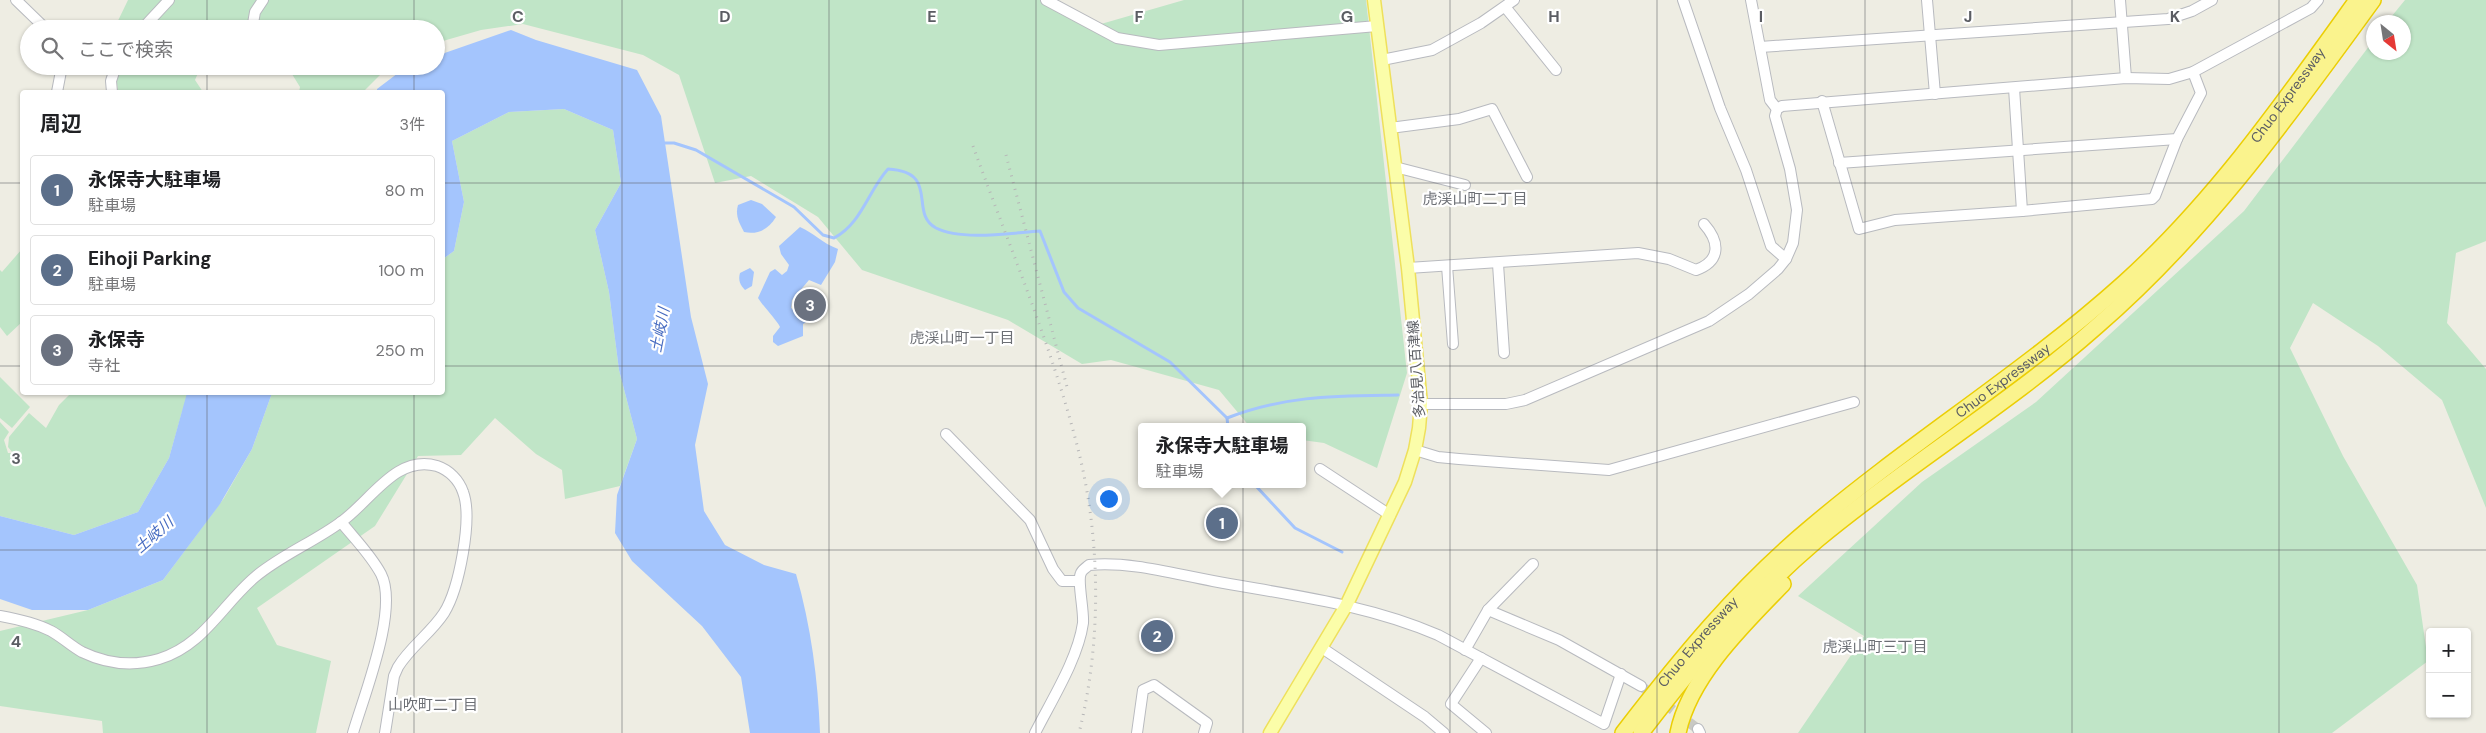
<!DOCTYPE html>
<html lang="ja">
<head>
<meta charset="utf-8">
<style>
  :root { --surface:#fff; --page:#f6f6f6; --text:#202124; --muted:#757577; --line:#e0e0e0; --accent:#7c3aed }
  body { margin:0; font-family:"DM Sans","Noto Sans JP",sans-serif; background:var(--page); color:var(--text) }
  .controls { position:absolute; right:15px; bottom:15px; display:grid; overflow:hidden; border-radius:5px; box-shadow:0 1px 4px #0004 }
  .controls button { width:45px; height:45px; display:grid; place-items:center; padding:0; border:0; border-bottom:1px solid var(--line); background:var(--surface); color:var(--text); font:25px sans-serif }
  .compass { position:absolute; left:2366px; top:15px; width:45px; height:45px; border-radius:50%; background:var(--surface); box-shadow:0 1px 4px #0004; rotate:150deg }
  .you { position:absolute; left:1108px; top:498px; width:18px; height:18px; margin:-12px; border:4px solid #fff; border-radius:50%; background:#1a73e8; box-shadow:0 0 0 8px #1a73e833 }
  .badge { display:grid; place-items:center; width:32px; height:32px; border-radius:50%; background:var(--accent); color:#fff; font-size:16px; font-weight:700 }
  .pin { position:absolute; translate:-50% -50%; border:2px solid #fff; box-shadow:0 1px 5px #0006 }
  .popup { position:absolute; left:1138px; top:423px; width:168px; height:65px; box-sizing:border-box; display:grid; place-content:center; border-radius:5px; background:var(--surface); filter:drop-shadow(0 1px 4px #0005); font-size:16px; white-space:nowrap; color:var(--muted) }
  .popup b { font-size:19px; color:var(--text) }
  .popup::after { content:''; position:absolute; left:50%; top:100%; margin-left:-10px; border:10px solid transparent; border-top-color:var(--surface) }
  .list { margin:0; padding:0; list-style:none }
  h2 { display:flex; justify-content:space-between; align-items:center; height:65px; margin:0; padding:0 20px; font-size:21px }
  h2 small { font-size:16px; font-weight:400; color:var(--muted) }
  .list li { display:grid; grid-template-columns:32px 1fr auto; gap:15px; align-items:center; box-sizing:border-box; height:70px; margin:0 10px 10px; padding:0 10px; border:1px solid var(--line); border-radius:5px }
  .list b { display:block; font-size:19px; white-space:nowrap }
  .list p { margin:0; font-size:16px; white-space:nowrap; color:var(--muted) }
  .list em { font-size:16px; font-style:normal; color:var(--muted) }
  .icon { flex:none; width:28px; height:28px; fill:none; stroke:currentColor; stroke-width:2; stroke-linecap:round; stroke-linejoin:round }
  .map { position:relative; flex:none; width:2486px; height:733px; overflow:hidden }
  .search { position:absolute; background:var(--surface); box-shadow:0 1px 4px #0004; left:20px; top:20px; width:425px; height:55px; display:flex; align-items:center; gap:12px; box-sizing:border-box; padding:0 18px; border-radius:28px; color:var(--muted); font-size:19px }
  .panel { position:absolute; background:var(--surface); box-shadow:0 1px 4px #0004; left:20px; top:90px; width:425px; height:305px; border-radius:5px }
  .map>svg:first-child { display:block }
  .green { fill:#c0e5c7 }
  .water { fill:#a4c5fd }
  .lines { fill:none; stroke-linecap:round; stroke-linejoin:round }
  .stream { stroke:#a4c5fd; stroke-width:3 }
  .minor-tunnel { stroke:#c9c9c3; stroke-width:10; stroke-dasharray:10 5; stroke-linecap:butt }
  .minor-casing { stroke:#b8babf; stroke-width:12 }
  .major-casing { stroke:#eee05c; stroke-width:15 }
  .highway-casing { stroke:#ebce05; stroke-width:18 }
  .minor { stroke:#fff; stroke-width:10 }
  .major { stroke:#fbfda9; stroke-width:12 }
  .highway { stroke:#faf38d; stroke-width:15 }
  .rail { stroke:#b6b6b7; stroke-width:3; stroke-dasharray:1 6; stroke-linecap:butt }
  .grid { fill:none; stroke:#5b5d63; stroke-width:1; stroke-opacity:0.55 }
  .labels { text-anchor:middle; stroke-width:4.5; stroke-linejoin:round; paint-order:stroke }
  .street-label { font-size:14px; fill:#5b5d63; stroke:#fff }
  .neighbourhood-label { font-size:15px; fill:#6c6f75; stroke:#fff }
  .water-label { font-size:15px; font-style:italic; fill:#466bc0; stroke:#fff }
  .grid-label { font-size:16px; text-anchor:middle; font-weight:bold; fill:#5b5d63; stroke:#fff; stroke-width:4.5; stroke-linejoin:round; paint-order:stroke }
</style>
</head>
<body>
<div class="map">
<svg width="2486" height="733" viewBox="0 0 2486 733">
  <rect width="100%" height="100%" fill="#eeede3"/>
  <!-- green -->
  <g class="green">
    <path d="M 128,0 L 1053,0 L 1101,24 L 1184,0 L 1366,0 L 1407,373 L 1377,468 L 1324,443 L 1302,440 L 1302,427 L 1250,427 L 1219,390 L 1111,360 L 1082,364 L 1008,320 L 862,270 L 818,217 L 751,176 L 715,183 L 679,75 L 643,55 L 523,24 L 481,30 L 436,43 L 436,29 L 114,29 Z"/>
    <path d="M 2405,0 L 2486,0 L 2486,241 L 2456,253 L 2447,323 L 2486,369 L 2486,508 L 2442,400 L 2378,346 L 2313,303 L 2290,348 L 2343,456 L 2417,585 L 2428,661 L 2332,733 L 1798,733 L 1864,636 L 1798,596 L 1922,482 L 2036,402 L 2244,211 L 2373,41 L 2374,52 L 2404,52 L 2404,22 L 2387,22 Z"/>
    <path d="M 115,66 L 201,66 L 195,80 L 203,92 L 118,92 Z"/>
    <path d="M 287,66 L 389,66 L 363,92 L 299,92 L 300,87 Z"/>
    <path d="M 564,109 L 613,130 L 621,183 L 595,230 L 609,292 L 619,370 L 637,439 L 620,486 L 565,499 L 562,470 L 536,454 L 495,418 L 461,455 L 418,456 L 375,526 L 257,608 L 277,645 L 331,661 L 316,733 L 103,733 L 102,721 L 0,706 L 0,631 L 88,610 L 163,580 L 224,498 L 252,449 L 272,393 L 442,392 L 443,259 L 454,251 L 464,202 L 452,141 L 509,112 Z"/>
    <path d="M 22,249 L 22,322 L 7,336 L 0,327 L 0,270 L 2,272 Z"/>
    <path d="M 0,377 L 30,407 L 12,428 L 0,418 Z"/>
    <path d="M 71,393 L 190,393 L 182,412 L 169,458 L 138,512 L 74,535 L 0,516 L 0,422 L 9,432 L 4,440 L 8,453 L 13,453 L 8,447 L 9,437 L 29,413 L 46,428 L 59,405 Z"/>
  </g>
  <!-- water -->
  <g class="water">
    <path d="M 511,30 L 536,40 L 637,70 L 661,116 L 691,317 L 708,384 L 695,445 L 704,511 L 725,545 L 764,565 L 796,574 C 811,626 818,679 820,733 L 750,733 L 741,677 L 702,626 L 632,561 L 615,533 L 617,495 L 637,439 L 619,370 L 609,292 L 595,230 L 621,183 L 613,130 L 564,109 L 509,112 L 452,141 L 464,202 L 454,251 L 443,259 L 442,92 L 377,92 L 377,89 L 406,67 L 436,66 L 436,56 Z"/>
    <path d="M 751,200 L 762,204 L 776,217 C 769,229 758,235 744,232 C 739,223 735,215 738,205 Z"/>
    <path d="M 800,227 C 814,233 822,243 838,249 L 835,262 L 821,285 L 809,280 L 792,300 L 791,308 L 798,313 L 806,313 L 810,320 L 803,324 L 803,336 L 778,346 L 773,342 L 773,336 L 780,327 C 778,322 763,306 758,298 L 770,272 L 775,269 L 782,275 L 787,271 L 789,265 L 781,254 L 779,246 Z"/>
    <path d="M 750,268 L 754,272 L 752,286 L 745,290 C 740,285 738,280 740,273 Z"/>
    <path d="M 187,393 L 272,393 L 252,449 L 220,504 L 163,580 L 88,610 L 32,610 L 0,599 L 0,516 L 74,535 L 138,512 L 169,458 Z"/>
  </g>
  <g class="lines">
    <!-- stream -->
    <g class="stream">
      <path d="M 661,143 L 674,143 L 696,150 L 794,207 L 823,235 L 834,238 C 862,223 868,191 888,169 C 941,172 908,213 936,228 C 962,241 1011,233 1040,231 L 1064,292 L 1078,308 L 1170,362 L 1227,418 L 1228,427"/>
      <path d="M 1227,418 C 1287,395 1336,396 1398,395"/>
      <path d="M 1254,484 L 1295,528 L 1342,552"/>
    </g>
    <!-- minor-tunnel -->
    <path class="minor-tunnel" d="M 1641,686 L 1698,729"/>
    <!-- minor casing -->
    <g class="minor-casing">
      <g id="minor">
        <path d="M 16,0 L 46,29"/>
        <path d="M 1046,0 L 1117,38 L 1159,45 L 1377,26"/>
        <path d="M 1683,0 L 1720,108 L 1746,170 L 1771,246 L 1786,259"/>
        <path d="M 1751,0 L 1770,100 L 1777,109"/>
        <path d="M 1927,0 L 1935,94"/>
        <path d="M 2120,0 L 2126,78"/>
        <path d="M 1506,8 L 1556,70"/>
        <path d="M 142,29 L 169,0"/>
        <path d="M 252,29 L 255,12 L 263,0"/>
        <path d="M 1760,47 L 2168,19 L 2192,11 L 2212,0"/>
        <path d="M 1382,60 L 1432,50 L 1481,23 L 1514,0"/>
        <path d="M 57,92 L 62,66"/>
        <path d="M 112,92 L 111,81 L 116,66"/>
        <path d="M 1822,101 L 1859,229 L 1895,220 L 2022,211 L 2014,88"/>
        <path d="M 1390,128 L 1459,119 L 1492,109 L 1527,177"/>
        <path d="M 1839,163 L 2177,139 L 2201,93 L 2193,72"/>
        <path d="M 1395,167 L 1465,185"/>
        <path d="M 2022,211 L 2152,199 L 2155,196 L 2177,139"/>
        <path d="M 1498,264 L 1504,353"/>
        <path d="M 1447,266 L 1453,344"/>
        <path d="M 1408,268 L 1638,253 L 1669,259 L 1696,270 C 1721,261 1720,242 1704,224"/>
        <path d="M 1421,404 L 1506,404 L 1525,400 L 1709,321 L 1749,294 L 1778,269 L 1786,259 L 1793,243 L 1797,210 L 1790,169 L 1775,116 L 1777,109 L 1782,106 L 2126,78 L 2169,79 L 2193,72 L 2311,8 L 2318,0"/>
        <path d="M 946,434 L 1030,520 L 1053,569 L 1062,581 L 1079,581"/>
        <path d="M 1415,450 L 1438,457 L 1459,459 L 1609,470 L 1854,402"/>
        <path d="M 1320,469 L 1390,515"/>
        <path d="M 341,522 C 354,538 371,555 381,574 C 399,609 364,695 353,733"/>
        <path d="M 1488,610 L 1559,640 L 1641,686"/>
        <path d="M 0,616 C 17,619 35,623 51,631 C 62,637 71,646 82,652 C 107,664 132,667 159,659 C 203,646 222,605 255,577 C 281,555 314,542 341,522 C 371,501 396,454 437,466 C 449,470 459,480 463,492 C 473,518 459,589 444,613 C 431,633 410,647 398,667 L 394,676 L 385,733"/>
        <path d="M 1322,648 L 1425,717 L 1444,733"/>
        <path d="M 1465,650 L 1488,610 L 1533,564"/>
        <path d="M 1481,658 L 1451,704 L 1486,733"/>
        <path d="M 1698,729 L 1700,733"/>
        <path d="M 1035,733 C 1051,701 1078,659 1083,623 C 1084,610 1077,580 1081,573 C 1082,570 1087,567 1089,565 C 1130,561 1174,574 1213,581 C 1289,595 1367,604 1438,635 L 1604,724 L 1621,674"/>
        <path d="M 1137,733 L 1143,690 L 1154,685 L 1207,723 L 1204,733"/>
      </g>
    </g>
    <!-- major casing -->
    <g class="major-casing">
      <path id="major" d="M 1270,733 L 1346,606 L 1405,482 L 1415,450 L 1419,428 L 1421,404 L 1408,268 L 1374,0"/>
    </g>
    <!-- highway casing -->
    <g class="highway-casing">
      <g id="highway">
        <path id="s1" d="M 1623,733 C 1680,659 1738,588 1810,528 C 1911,442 2025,372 2124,283 C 2215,201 2286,99 2357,0"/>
        <path d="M 1641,733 C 1694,663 1750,597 1817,540 C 1907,465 2008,405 2096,327 C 2207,231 2287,118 2373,0"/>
        <path d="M 1678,733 C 1689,677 1744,624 1783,584"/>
      </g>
    </g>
    <!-- minor -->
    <use href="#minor" class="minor"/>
    <!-- major -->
    <use href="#major" class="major"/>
    <!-- highway -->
    <use href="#highway" class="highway"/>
    <!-- rail -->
    <g class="rail">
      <path d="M 973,146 C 1008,243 1051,344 1077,445 C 1101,537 1102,641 1079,733"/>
      <path d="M 1006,155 L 1067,387"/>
    </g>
  </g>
  <!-- grid -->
  <path class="grid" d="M 207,0 L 207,29M 414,0 L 414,29M 622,0 L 622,733M 829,0 L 829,733M 1036,0 L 1036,733M 1243,0 L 1243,733M 1450,0 L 1450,733M 1657,0 L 1657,733M 1865,0 L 1865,733M 2072,0 L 2072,733M 2279,0 L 2279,733M 207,66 L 207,92M 414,66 L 414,92M 0,183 L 22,183M 442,183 L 2486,183M 0,366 L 22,366M 442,366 L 2486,366M 207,392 L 207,733M 414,392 L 414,733M 0,550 L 2486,550"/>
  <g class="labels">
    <!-- street labels -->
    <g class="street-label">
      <text dy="5" stroke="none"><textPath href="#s1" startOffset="926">Chuo Expressway</textPath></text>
      <text transform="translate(1416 369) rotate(-94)" y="5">多治見八百津線</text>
      <text dy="5" stroke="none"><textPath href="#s1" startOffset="521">Chuo Expressway</textPath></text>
      <text dy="5" stroke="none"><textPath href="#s1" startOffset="118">Chuo Expressway</textPath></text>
    </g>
    <!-- neighbourhood labels -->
    <g class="neighbourhood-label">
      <text x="1475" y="204">虎渓山町二丁目</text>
      <text x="962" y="343">虎渓山町一丁目</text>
      <text x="1875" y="652">虎渓山町三丁目</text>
      <text x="433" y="710">山吹町二丁目</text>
    </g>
    <!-- water labels -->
    <g class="water-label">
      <text transform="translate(660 330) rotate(-79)" y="5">土岐川</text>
      <text transform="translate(154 535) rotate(-41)" y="5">土岐川</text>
    </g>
  </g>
  <g class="grid-label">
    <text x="518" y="22">C</text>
    <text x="725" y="22">D</text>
    <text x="932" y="22">E</text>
    <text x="1139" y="22">F</text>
    <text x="1347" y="22">G</text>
    <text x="1554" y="22">H</text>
    <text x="1761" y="22">I</text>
    <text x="1968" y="22">J</text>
    <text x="2175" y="22">K</text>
    <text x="16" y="464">3</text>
    <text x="16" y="647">4</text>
  </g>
</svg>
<div class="controls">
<button>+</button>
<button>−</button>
</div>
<svg class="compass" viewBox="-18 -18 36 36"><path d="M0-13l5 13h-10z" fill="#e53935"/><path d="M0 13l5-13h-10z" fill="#757577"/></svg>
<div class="you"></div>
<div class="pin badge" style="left:1222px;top:523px;background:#5c6f8a">1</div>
<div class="popup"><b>永保寺大駐車場</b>駐車場</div>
<div class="pin badge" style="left:1157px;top:636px;background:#5c6f8a">2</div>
<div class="pin badge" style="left:810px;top:305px;background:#6b7280">3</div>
<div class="search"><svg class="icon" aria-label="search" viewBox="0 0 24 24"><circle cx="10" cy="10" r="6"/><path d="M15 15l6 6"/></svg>ここで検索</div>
<section class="panel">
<h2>周辺<small>3件</small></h2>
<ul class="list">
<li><span class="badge" style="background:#5c6f8a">1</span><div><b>永保寺大駐車場</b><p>駐車場</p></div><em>80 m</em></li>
<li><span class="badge" style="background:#5c6f8a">2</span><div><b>Eihoji Parking</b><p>駐車場</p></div><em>100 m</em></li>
<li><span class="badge" style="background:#6b7280">3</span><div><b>永保寺</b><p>寺社</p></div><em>250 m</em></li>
</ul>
</section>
</div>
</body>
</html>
